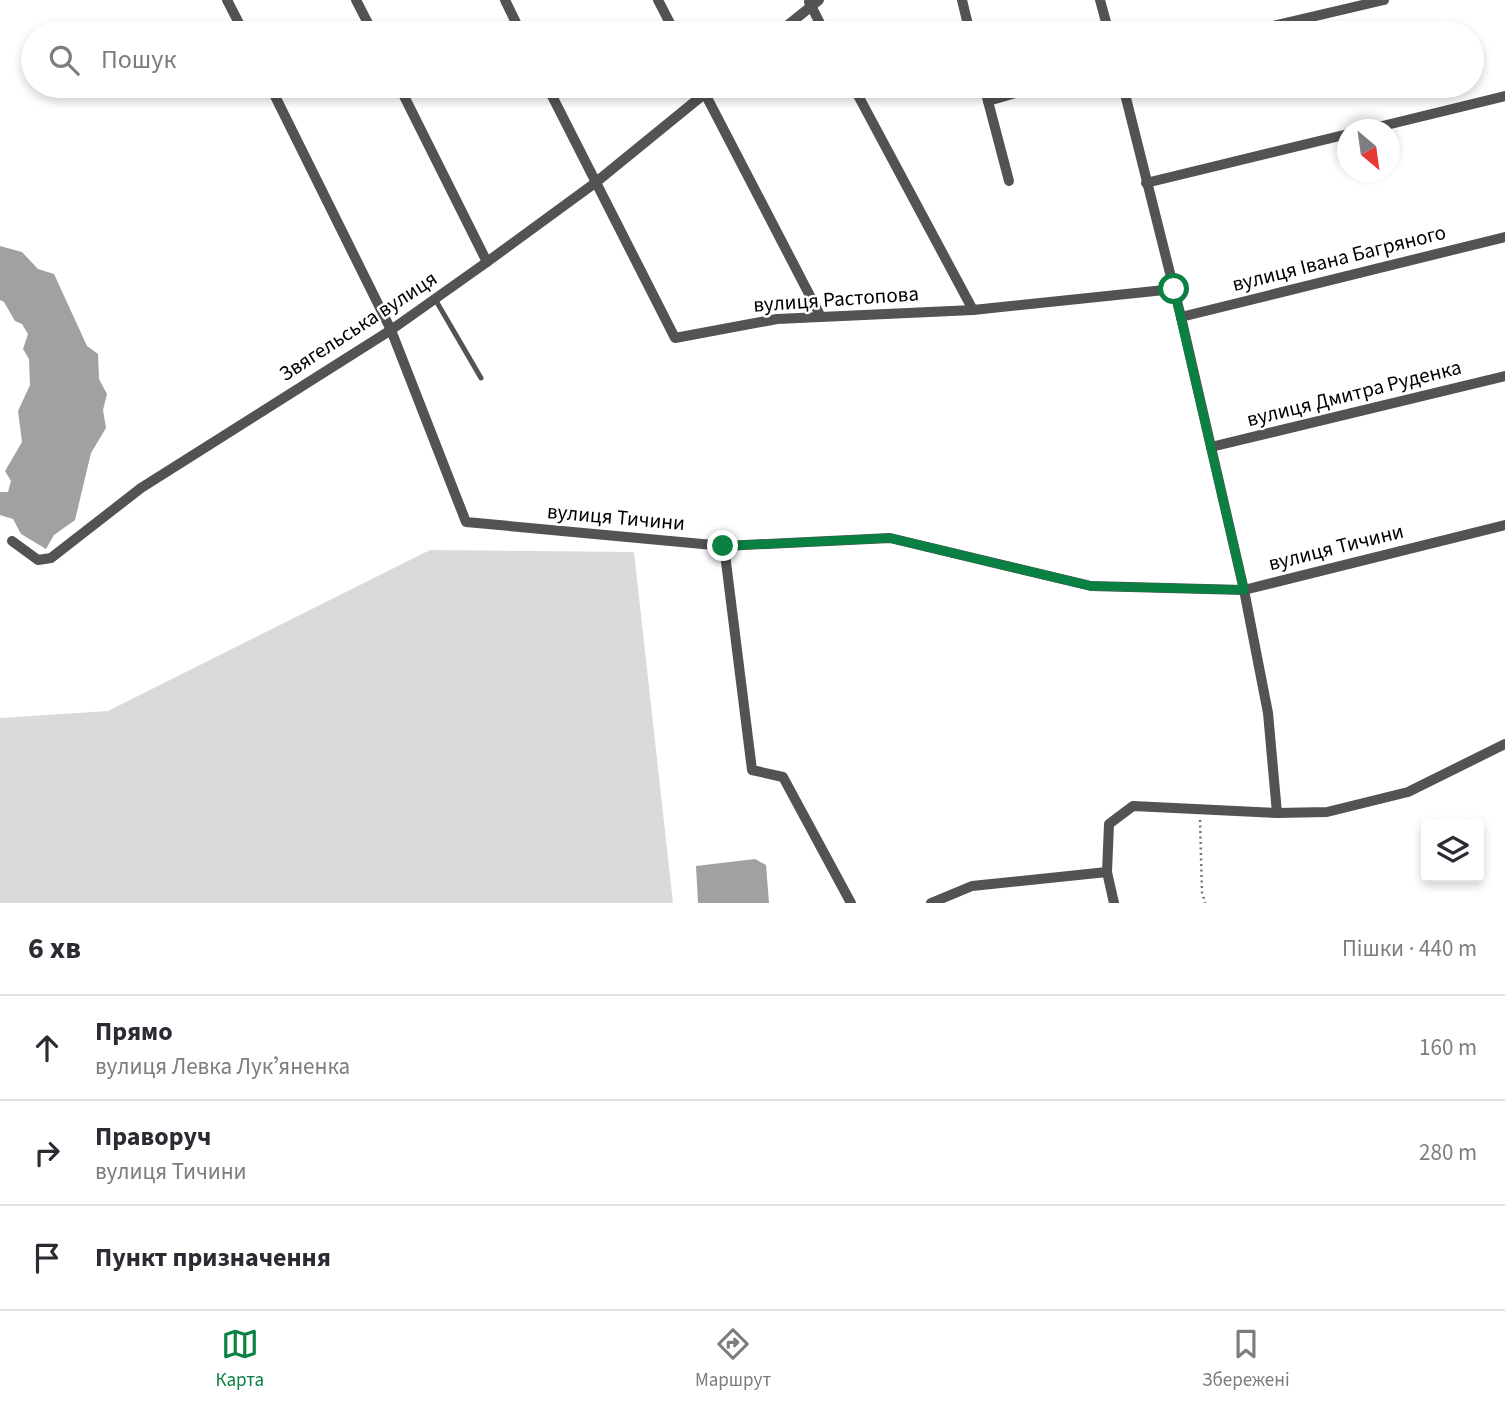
<!DOCTYPE html>
<html lang="uk">
<head>
<meta charset="utf-8">
<style>
  :root { --surface:#fff; --page:#f2f2f3; --text:#2b2b33; --muted:#7c7c81; --line:#e1e1e2; --accent:#0b8043 }
  body { margin:0; font-family:"Source Sans 3",sans-serif; background:var(--page); color:var(--text) }
  .controls { position:absolute; right:21px; bottom:21px; display:grid; overflow:hidden; border-radius:7px; box-shadow:0 4px 10px #0003 }
  .controls button { width:63px; height:63px; display:grid; place-items:center; padding:0; border:0; border-bottom:2px solid var(--line); background:var(--surface); color:var(--text); font:35px sans-serif }
  .compass { position:absolute; left:1337px; top:119px; width:63px; height:63px; border-radius:50%; background:var(--surface); box-shadow:0 4px 10px #0003; rotate:151deg }
  .stop { position:absolute; width:21px; height:21px; margin:-16px; border:5px solid #0b8043; border-radius:50%; background:#fff }
  .stop.end { background:#0b8043; border-color:#fff; box-shadow:0 2px 7px #0008 }
  .list { margin:0; padding:0; list-style:none }
  h2 { display:flex; justify-content:space-between; align-items:center; height:91px; margin:0; padding:0 28px; font-size:30px }
  h2 small { font-size:23px; font-weight:400; color:var(--muted) }
  .list li { display:grid; grid-template-columns:46px 1fr auto; gap:21px; align-items:center; box-sizing:border-box; height:105px; padding:0 28px; border-top:2px solid var(--line) }
  .list b { display:block; font-size:26px; white-space:nowrap }
  .list p { margin:0; font-size:23px; white-space:nowrap; color:var(--muted) }
  .list em { font-size:23px; font-style:normal; color:var(--muted) }
  .icon { flex:none; width:38px; height:38px; fill:none; stroke:currentColor; stroke-width:2; stroke-linecap:round; stroke-linejoin:round }
  .map { position:relative; flex:none; width:1505px; height:903px; overflow:hidden }
  .search { position:absolute; background:var(--surface); box-shadow:0 4px 10px #0003; left:21px; right:21px; top:21px; height:77px; display:flex; align-items:center; gap:18px; box-sizing:border-box; padding:0 24px; border-radius:38px; color:var(--muted); font-size:26px }
  .sheet { height:406px; background:var(--surface) }
  nav { display:flex; justify-content:space-around; align-items:center; box-sizing:border-box; height:98px; border-top:2px solid var(--line); background:var(--surface); font-size:19px; color:var(--muted) }
  nav a { display:grid; justify-items:center; gap:4px }
  nav .on { color:var(--accent) }
  .map>svg:first-child { display:block }
  .green { fill:#dadada }
  .water { fill:#a1a1a1 }
  .lines { fill:none; stroke-linecap:round; stroke-linejoin:round }
  .path { stroke:#757575; stroke-width:2.5; stroke-dasharray:2 3.5; stroke-linecap:butt }
  .lane { stroke:#535353; stroke-width:5 }
  .street { stroke:#535353; stroke-width:10 }
  .route { stroke:#0b8043; stroke-width:9 }
  .labels { text-anchor:middle; stroke-width:5; stroke-linejoin:round; paint-order:stroke }
  .street-label { font-size:21px; fill:#000; stroke:#fff }
</style>
</head>
<body>
<div class="map">
<svg width="1505" height="903" viewBox="0 0 1505 903">
  <rect width="100%" height="100%" fill="#fff"/>
  <!-- green -->
  <path class="green" d="M 430,550 L 634,552 L 673,903 L 0,903 L 0,718 L 108,711 Z"/>
  <!-- water -->
  <g class="water">
    <path d="M 0,246 L 22,252 L 38,269 L 54,274 L 87,346 L 98,354 L 99,379 L 107,394 L 103,410 L 106,428 L 91,453 L 75,520 L 54,535 L 46,549 L 21,534 L 13,519 L 0,515 L 0,492 L 8,492 L 11,481 L 5,471 L 22,442 L 18,411 L 30,385 L 29,359 L 23,349 L 28,334 L 22,324 L 15,321 L 4,302 L 0,300 Z"/>
    <path d="M 755,859 L 766,865 L 769,903 L 698,903 L 696,866 Z"/>
  </g>
  <g class="lines">
    <!-- path -->
    <path class="path" d="M 1200,820 L 1202,892 L 1205,903"/>
    <!-- lane -->
    <path class="lane" d="M 435,299 L 481,378"/>
    <!-- street -->
    <g class="street">
      <path d="M 227,0 L 244,33"/>
      <path d="M 356,0 L 373,33"/>
      <path d="M 505,0 L 521,33"/>
      <path d="M 658,0 L 675,33"/>
      <path d="M 962,0 L 970,33"/>
      <path d="M 1100,0 L 1109,33"/>
      <path d="M 809,2 L 825,33"/>
      <path d="M 778,33 L 819,0"/>
      <path d="M 1243,33 L 1384,0"/>
      <path d="M 270,86 L 391,330 L 466,522 L 724,546 L 890,538 L 1091,586 L 1244,590 L 1505,525"/>
      <path d="M 399,86 L 487,262"/>
      <path d="M 547,86 L 675,338 L 777,319 L 973,310 L 1174,289"/>
      <path d="M 701,86 L 821,317"/>
      <path d="M 853,86 L 973,310"/>
      <path d="M 984,86 L 1009,181"/>
      <path d="M 1123,86 L 1181,317 L 1244,590 L 1268,713 L 1277,813"/>
      <path d="M 988,101 L 1040,86"/>
      <path d="M 1366,130 L 1505,96"/>
      <path d="M 1146,183 L 1348,134"/>
      <path d="M 1181,317 L 1505,237"/>
      <path d="M 1211,447 L 1505,376"/>
      <path d="M 12,541 L 38,560 L 51,558 L 141,488 L 391,330 L 487,262 L 595,183 L 714,86"/>
      <path d="M 724,546 L 752,770 L 783,777 L 851,903"/>
      <path d="M 1107,872 L 1114,903"/>
      <path d="M 931,903 L 972,886 L 1107,872 L 1109,824 L 1133,806 L 1277,813 L 1327,812 L 1408,792 L 1505,744"/>
    </g>
  </g>
  <g class="lines">
    <!-- route -->
    <path class="route" d="M 723,546 L 890,538 L 1091,586 L 1244,590 L 1174,289"/>
  </g>
  <g class="labels">
    <!-- street labels -->
    <g class="street-label">
      <text transform="translate(1339 258) rotate(-14)" y="7">вулиця Івана Багряного</text>
      <text transform="translate(836 299) rotate(-4)" y="7">вулиця Растопова</text>
      <text transform="translate(358 326) rotate(-33)" y="7">Звягельська вулиця</text>
      <text transform="translate(1354 393) rotate(-14)" y="7">вулиця Дмитра Руденка</text>
      <text transform="translate(616 517) rotate(5)" y="7">вулиця Тичини</text>
      <text transform="translate(1336 547) rotate(-14)" y="7">вулиця Тичини</text>
    </g>
  </g>
</svg>
<div class="controls">
<button><svg class="icon" aria-label="layers" viewBox="0 0 24 24"><path d="M12 4l9 5-9 5-9-5zM3 14l9 5 9-5"/></svg></button>
</div>
<svg class="compass" viewBox="-18 -18 36 36"><path d="M0-13l5 13h-10z" fill="#e53935"/><path d="M0 13l5-13h-10z" fill="#7c7c81"/></svg>
<div class="stop" style="left:1174px;top:289px"></div>
<div class="stop end" style="left:723px;top:546px"></div>
<div class="search"><svg class="icon" aria-label="search" viewBox="0 0 24 24"><circle cx="10" cy="10" r="6"/><path d="M15 15l6 6"/></svg>Пошук</div>
</div>
<section class="sheet">
<h2>6 хв<small>Пішки · 440 m</small></h2>
<ul class="list">
<li><svg class="icon" aria-label="ahead" viewBox="0 0 24 24"><path d="M12 20V5M6 11l6-6 6 6"/></svg><div><b>Прямо</b><p>вулиця Левка Лукʼяненка</p></div><em>160 m</em></li>
<li><svg class="icon" aria-label="right" viewBox="0 0 24 24"><path d="M7 20v-9h11M14 6l5 5-5 5"/></svg><div><b>Праворуч</b><p>вулиця Тичини</p></div><em>280 m</em></li>
<li><svg class="icon" aria-label="arrive" viewBox="0 0 24 24"><path d="M6 21V4h12l-3 4 3 4H6"/></svg><div><b>Пункт призначення</b></div></li>
</ul>
</section>
<nav>
<a class="on"><svg class="icon" aria-label="map" viewBox="0 0 24 24"><path d="M3 6l6-2 6 2 6-2v14l-6 2-6-2-6 2zM9 4v14M15 6v14"/></svg>Карта</a>
<a><svg class="icon" aria-label="directions" viewBox="0 0 24 24"><path d="M12 3l9 9-9 9-9-9zM9 14v-3h6M13 9l2 2-2 2"/></svg>Маршрут</a>
<a><svg class="icon" aria-label="saved" viewBox="0 0 24 24"><path d="M7 4h10v16l-5-4-5 4z"/></svg>Збережені</a>
</nav>
</body>
</html>
